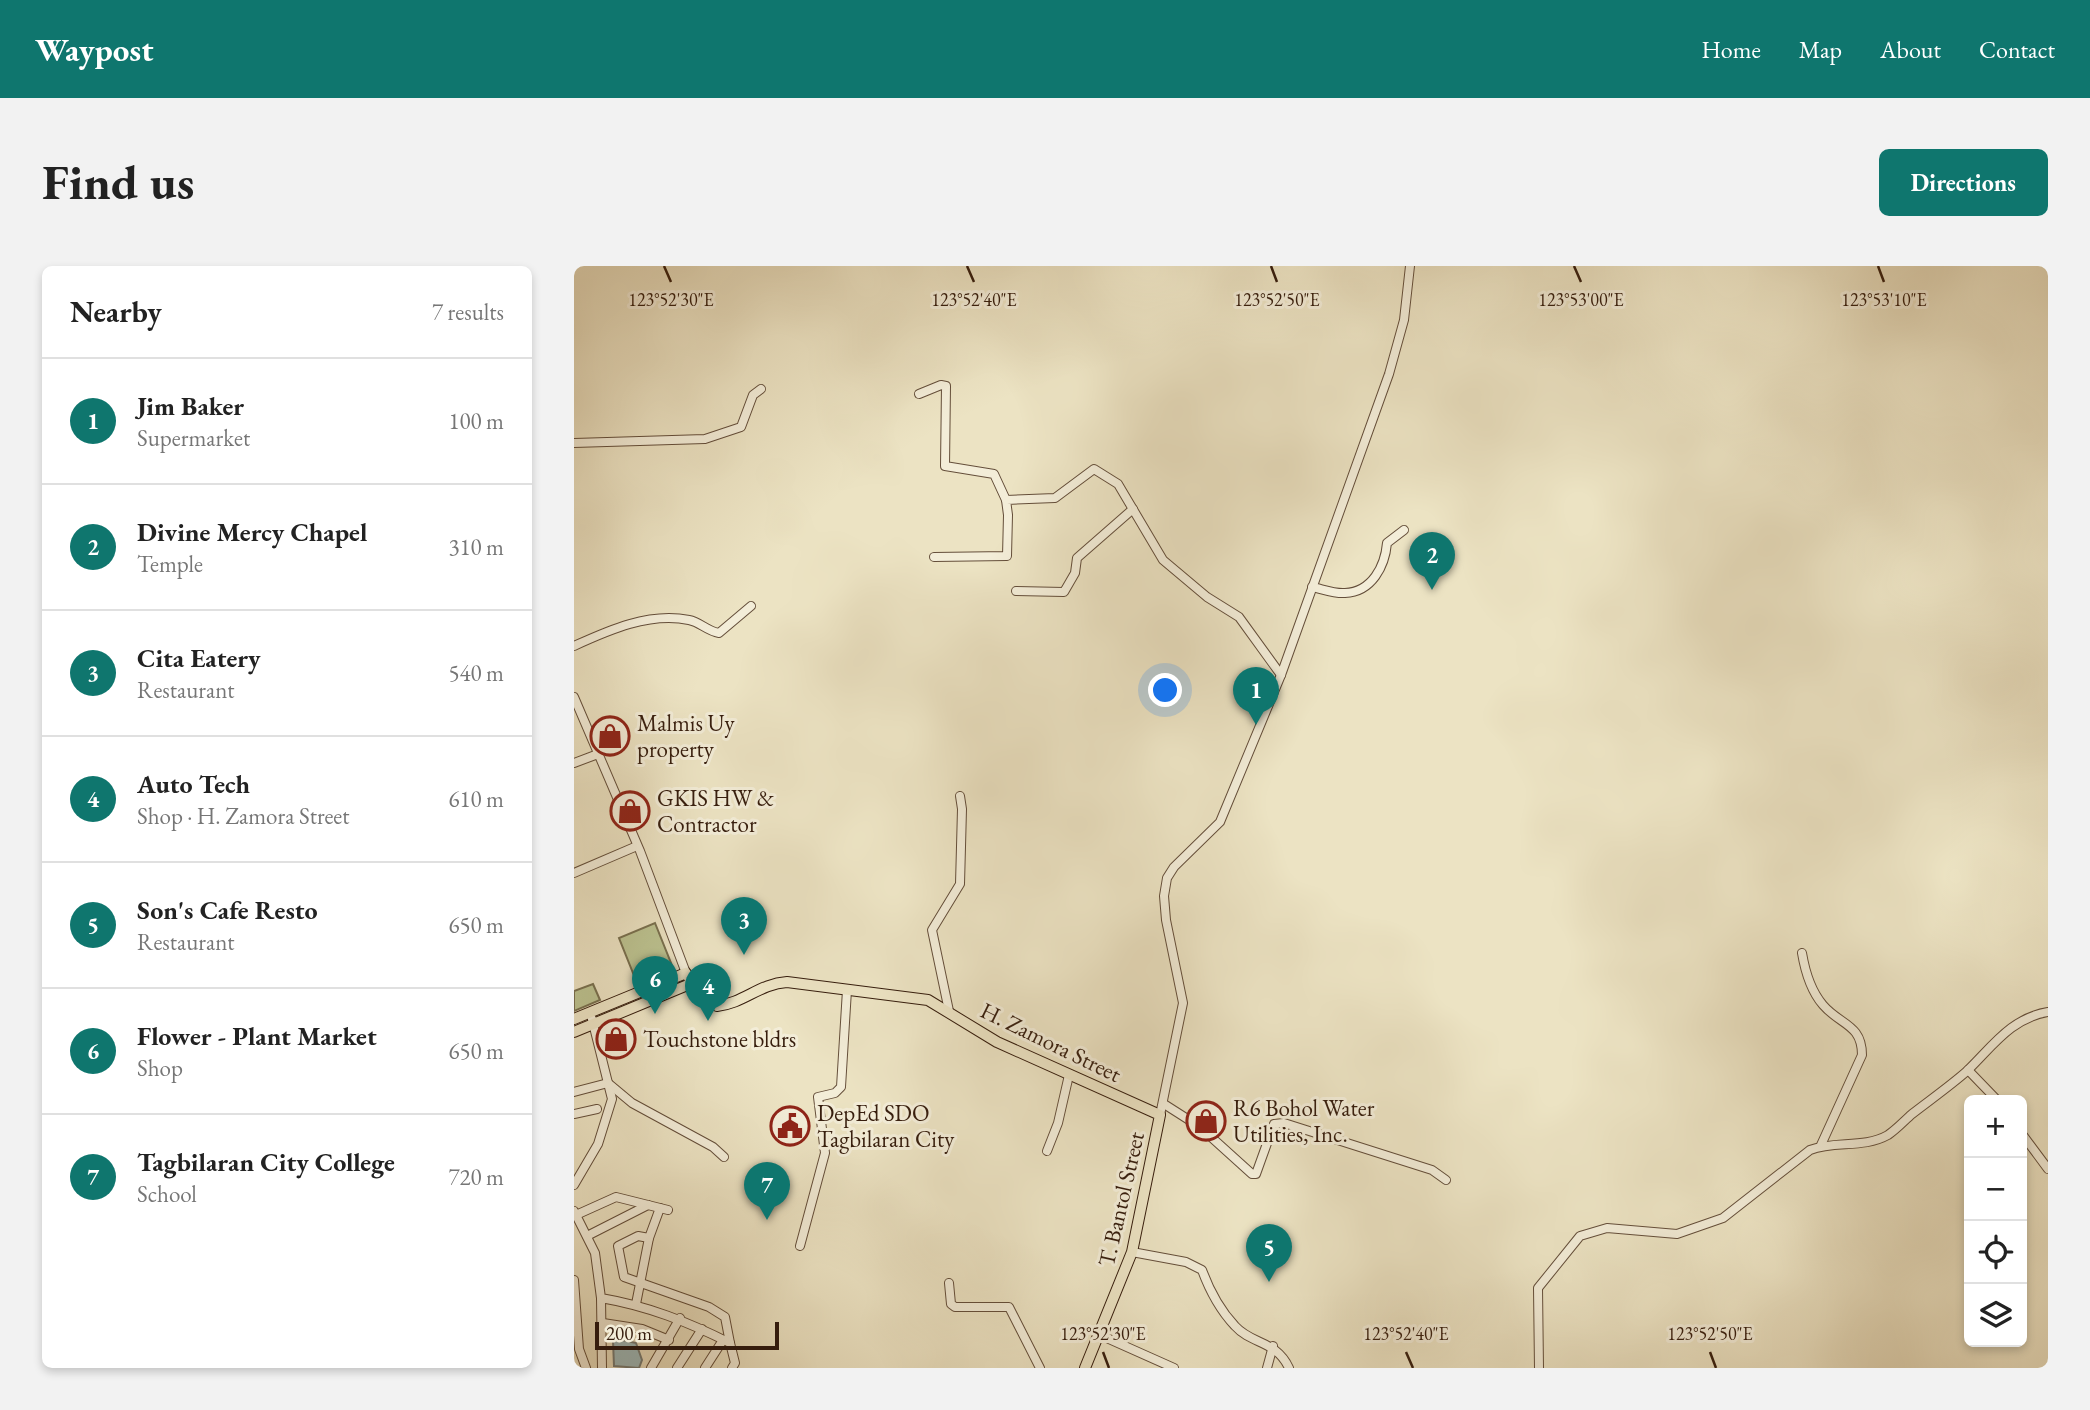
<!DOCTYPE html>
<html lang="en">
<head>
<meta charset="utf-8">
<style>
  :root { --surface:#fff; --page:#f2f2f2; --text:#222; --muted:#767676; --line:#e0e0e0; --accent:#0f766e }
  body { margin:0; font-family:"EB Garamond",serif; background:var(--page); color:var(--text) }
  .controls { position:absolute; right:21px; bottom:21px; display:grid; overflow:hidden; border-radius:10px; box-shadow:0 4px 10px #0003 }
  .controls button { width:63px; height:63px; display:grid; place-items:center; padding:0; border:0; border-bottom:2px solid var(--line); background:var(--surface); color:var(--text); font:35px sans-serif }
  .scale { position:absolute; left:21px; bottom:18px; width:184px; box-sizing:border-box; padding-left:7px; border:4px solid #361d0d; border-top:0; font-size:19px; line-height:24px; white-space:nowrap; color:#361d0d; -webkit-text-stroke:5px #f3edd8; paint-order:stroke }
  .you { position:absolute; left:592px; top:425px; width:24px; height:24px; margin:-18px; border:5px solid #fff; border-radius:50%; background:#1a73e8; box-shadow:0 0 0 10px #1a73e833 }
  .badge { display:grid; place-items:center; width:46px; height:46px; border-radius:50%; background:var(--accent); color:#fff; font-size:23px; font-weight:700 }
  .pin { position:absolute; translate:-50% -58px; filter:drop-shadow(0 2px 4px #0008) }
  .pin::after { content:''; position:absolute; top:37px; width:24px; height:21px; background:inherit; clip-path:polygon(0 0,100% 0,50% 100%) }
  .list { margin:0; padding:0; list-style:none }
  h2 { display:flex; justify-content:space-between; align-items:center; height:91px; margin:0; padding:0 28px; font-size:30px }
  h2 small { font-size:23px; font-weight:400; color:var(--muted) }
  .list li { display:grid; grid-template-columns:46px 1fr auto; gap:21px; align-items:center; box-sizing:border-box; height:126px; padding:0 28px; border-top:2px solid var(--line) }
  .list b { display:block; font-size:26px; white-space:nowrap }
  .list p { margin:0; font-size:23px; white-space:nowrap; color:var(--muted) }
  .list em { font-size:23px; font-style:normal; color:var(--muted) }
  .icon { flex:none; width:38px; height:38px; fill:none; stroke:currentColor; stroke-width:2; stroke-linecap:round; stroke-linejoin:round }
  .map { position:relative; flex:none; width:1474px; height:1102px; overflow:hidden; border-radius:10px }
  header { display:flex; align-items:center; gap:42px; box-sizing:border-box; height:98px; padding:0 35px; background:var(--accent); color:#fff }
  header strong { font-size:33px }
  nav { display:flex; gap:38px; margin-inline-start:auto; font-size:24px }
  .intro { display:flex; align-items:center; justify-content:space-between; box-sizing:border-box; height:168px; padding:0 42px }
  h1 { margin:0; font-size:49px }
  .button { padding:18px 32px; border-radius:10px; background:var(--accent); color:#fff; font-size:24px; font-weight:700 }
  main { display:flex; gap:42px; padding:0 42px }
  aside { flex:1; background:var(--surface); border-radius:10px; box-shadow:0 4px 10px #0003 }
  .map>svg:first-child { display:block }
  .green { fill:#bcc391; stroke:#79704f; stroke-width:2 }
  .water { fill:#9dbbbe; stroke:#747c77; stroke-width:2 }
  .lines { fill:none; stroke-linecap:round; stroke-linejoin:round }
  .minor-casing { stroke:#644e3a; stroke-width:10 }
  .major-casing { stroke:#361d0d; stroke-width:12 }
  .minor { stroke:#f3edd8; stroke-width:8 }
  .major { stroke:#ece3c3; stroke-width:10 }
  .ticks { fill:none; stroke:#361d0d; stroke-width:2.5 }
  .labels { text-anchor:middle; stroke-width:6; stroke-linejoin:round; paint-order:stroke }
  .poi-label { font-size:23px; fill:#361d0d; stroke:#f3edd8; text-anchor:start }
  .street-label { font-size:23px; fill:#361d0d; stroke:#f3edd8 }
  .ticks-label { font-size:18px; text-anchor:middle; fill:#361d0d; stroke:#f3edd8; stroke-width:6; stroke-linejoin:round; paint-order:stroke }
</style>
</head>
<body>
<header>
<strong>Waypost</strong>
<nav><a>Home</a><a>Map</a><a>About</a><a>Contact</a></nav>
</header>
<div class="intro"><h1>Find us</h1><a class="button">Directions</a></div>
<main>
<aside>
<h2>Nearby<small>7 results</small></h2>
<ul class="list">
<li><span class="badge">1</span><div><b>Jim Baker</b><p>Supermarket</p></div><em>100 m</em></li>
<li><span class="badge">2</span><div><b>Divine Mercy Chapel</b><p>Temple</p></div><em>310 m</em></li>
<li><span class="badge">3</span><div><b>Cita Eatery</b><p>Restaurant</p></div><em>540 m</em></li>
<li><span class="badge">4</span><div><b>Auto Tech</b><p>Shop · H. Zamora Street</p></div><em>610 m</em></li>
<li><span class="badge">5</span><div><b>Son's Cafe Resto</b><p>Restaurant</p></div><em>650 m</em></li>
<li><span class="badge">6</span><div><b>Flower - Plant Market</b><p>Shop</p></div><em>650 m</em></li>
<li><span class="badge">7</span><div><b>Tagbilaran City College</b><p>School</p></div><em>720 m</em></li>
</ul>
</aside>
<div class="map">
<svg width="1474" height="1102" viewBox="0 0 1474 1102">
  <rect width="100%" height="100%" fill="#ece3c3"/>
  <filter id="stains"><feTurbulence type="fractalNoise" baseFrequency=".00286" numOctaves="4"/><feColorMatrix values="0 0 0 0 .2 0 0 0 0 .09 0 0 0 0 .02 0 0 0 .5 -.17"/></filter>
  <radialGradient id="worn" r=".72"><stop offset=".6" stop-color="#630" stop-opacity="0"/><stop offset="1" stop-color="#630" stop-opacity=".3"/></radialGradient>
  <!-- green -->
  <g class="green">
    <path d="M 81,657 L 99,702 L 63,717 L 45,672 Z"/>
    <path d="M 19,718 L 26,734 L 0,745 L 0,725 Z"/>
  </g>
  <!-- water -->
  <path class="water" d="M 44,1073 L 62,1077 L 68,1094 L 65,1102 L 40,1100 L 39,1075 Z"/>
  <g class="lines">
    <!-- minor casing -->
    <g class="minor-casing">
      <g id="minor">
        <path d="M 345,128 L 367,119 L 372,120 L 371,200 L 420,208 L 432,234"/>
        <path d="M 0,177 L 131,173 L 167,161 L 179,129 L 187,123"/>
        <path d="M 360,291 L 433,290 L 434,249 L 432,234 L 481,232 L 520,203 L 544,218 L 589,294 L 633,331 L 665,351 L 707,409"/>
        <path d="M 738,321 C 748,323 761,328 771,327 C 798,326 811,300 813,277 L 830,264"/>
        <path d="M 442,325 L 490,326 L 501,307 L 503,292 L 559,243"/>
        <path d="M 0,380 C 35,364 75,346 115,354 C 126,356 133,365 145,367 L 177,340"/>
        <path d="M 0,431 L 66,585 L 112,707"/>
        <path d="M 0,497 L 24,488"/>
        <path d="M 0,607 L 63,580"/>
        <path d="M 1228,687 C 1231,705 1237,725 1249,739 C 1266,759 1288,758 1288,789 L 1247,879"/>
        <path d="M 375,745 L 358,664 L 386,618 L 388,543 L 386,530"/>
        <path d="M 1394,804 L 1423,834"/>
        <path d="M 0,826 L 34,817 L 58,837 L 139,881 L 150,891"/>
        <path d="M 590,838 L 626,861 L 678,908 L 682,908 L 700,858 L 710,857 L 858,904 L 872,914"/>
        <path d="M 0,848 L 23,843"/>
        <path d="M 586,849 L 609,737 L 592,654 L 590,630 L 593,612 L 600,601 L 646,556 L 707,409 L 815,108 L 830,54 L 836,0"/>
        <path d="M 1448,868 L 1474,903"/>
        <path d="M 473,885 L 484,857 L 495,809"/>
        <path d="M 0,919 L 24,878 L 38,833 L 18,753"/>
        <path d="M 0,945 L 21,987 L 27,1032 C 74,1040 114,1056 156,1077 L 161,1097 L 158,1102"/>
        <path d="M 2,949 L 42,931 L 94,944"/>
        <path d="M 13,970 L 74,939"/>
        <path d="M 75,972 L 64,970 L 44,980 L 50,1011 L 135,1041 L 151,1051 L 156,1077"/>
        <path d="M 226,980 L 251,887 L 244,831 L 261,827 L 267,821 L 273,724"/>
        <path d="M 558,986 L 612,996 L 628,1004 C 635,1023 646,1044 661,1060 C 678,1079 702,1074 715,1102"/>
        <path d="M 0,1014 L 5,1083 L 12,1102"/>
        <path d="M 375,1017 L 377,1038 L 381,1041 L 435,1041 L 466,1102"/>
        <path d="M 27,1032 L 28,1102"/>
        <path d="M 62,1038 L 75,972 L 86,942"/>
        <path d="M 29,1057 L 68,1063 L 95,1074"/>
        <path d="M 526,1069 L 600,1102"/>
        <path d="M 77,1102 L 106,1052"/>
        <path d="M 103,1102 L 128,1063"/>
        <path d="M 131,1102 L 149,1074"/>
        <path d="M 693,1102 L 699,1080"/>
        <path d="M 965,1102 L 964,1022 L 1006,970 L 1033,962 L 1103,968 L 1149,952 L 1236,884 C 1261,874 1289,883 1314,869 C 1323,863 1330,855 1338,848 C 1356,834 1376,820 1393,805 C 1418,781 1437,752 1474,746"/>
      </g>
    </g>
    <!-- major casing -->
    <g class="major-casing">
      <g id="major">
        <path d="M 0,753 L 112,707 L 127,732 L 143,740 C 170,737 185,718 213,716 L 354,734 L 423,776 L 586,849 L 558,986 L 511,1102"/>
        <path d="M 0,766 L 116,718"/>
      </g>
    </g>
    <!-- minor -->
    <use href="#minor" class="minor"/>
    <!-- major -->
    <use href="#major" class="major"/>
  </g>
  <!-- ticks -->
  <path class="ticks" d="M 90,0 L 97,16M 393,0 L 400,16M 697,0 L 703,16M 1000,0 L 1007,16M 1304,0 L 1310,16M 529,1086 L 535,1102M 832,1086 L 839,1102M 1136,1086 L 1142,1102"/>
  <!-- icons -->
  <defs>
    <g id="shop-ring" transform="scale(2.0125)"><circle r="9.5" fill="#f3edd8" stroke="#8f2418" stroke-width="1.5"/><path d="M-5-2.5h2.3a2.7 3.5 0 0 1 5.4 0H5L5.5 6h-11ZM-1.5-2.5h3a1.5 2.3 0 0 0-3 0Z" fill="#8f2418"/></g>
    <g id="civic-ring" transform="scale(2.0125)"><circle r="9.5" fill="#f3edd8" stroke="#8f2418" stroke-width="1.5"/><path d="M-.6-6.5H3V-4.5H.6V-3L4-1V1h2V6H-6V1h2V-1L-.6-3ZM-1.2 2.5V6h2.4V2.5Z" fill="#8f2418"/></g>
  </defs>
  <g fill-rule="evenodd">
    <use href="#shop-ring" x="36" y="470"/>
    <use href="#shop-ring" x="56" y="545"/>
    <use href="#shop-ring" x="42" y="773"/>
    <use href="#shop-ring" x="632" y="855"/>
    <use href="#civic-ring" x="216" y="860"/>
  </g>
  <g class="labels">
    <!-- poi labels -->
    <g class="poi-label">
      <text x="63" y="465">Malmis Uy<tspan x="63" dy="26">property</tspan></text>
      <text x="83" y="540">GKIS HW &amp;<tspan x="83" dy="26">Contractor</tspan></text>
      <text x="69" y="781">Touchstone bldrs</text>
      <text x="659" y="850">R6 Bohol Water<tspan x="659" dy="26">Utilities, Inc.</tspan></text>
      <text x="243" y="855">DepEd SDO<tspan x="243" dy="26">Tagbilaran City</tspan></text>
    </g>
    <!-- street labels -->
    <g class="street-label">
      <text transform="translate(477 776) rotate(26)" y="8">H. Zamora Street</text>
      <text transform="translate(547 933) rotate(-77)" y="8">T. Bantol Street</text>
    </g>
  </g>
  <g class="ticks-label">
    <text x="97" y="40">123°52'30"E</text>
    <text x="400" y="40">123°52'40"E</text>
    <text x="703" y="40">123°52'50"E</text>
    <text x="1007" y="40">123°53'00"E</text>
    <text x="1310" y="40">123°53'10"E</text>
    <text x="529" y="1074">123°52'30"E</text>
    <text x="832" y="1074">123°52'40"E</text>
    <text x="1136" y="1074">123°52'50"E</text>
  </g>
  <rect width="100%" height="100%" filter="url(#stains)"/>
  <rect width="100%" height="100%" fill="url(#worn)"/>
</svg>
<div class="controls">
<button>+</button>
<button>−</button>
<button><svg class="icon" aria-label="locate" viewBox="0 0 24 24"><circle cx="12" cy="12" r="6"/><path d="M12 2v4M12 18v4M2 12h4M18 12h4"/></svg></button>
<button><svg class="icon" aria-label="layers" viewBox="0 0 24 24"><path d="M12 4l9 5-9 5-9-5zM3 14l9 5 9-5"/></svg></button>
</div>
<div class="scale">200 m</div>
<div class="you"></div>
<div class="pin badge" style="left:682px;top:459px">1</div>
<div class="pin badge" style="left:858px;top:324px">2</div>
<div class="pin badge" style="left:170px;top:689px">3</div>
<div class="pin badge" style="left:134px;top:755px">4</div>
<div class="pin badge" style="left:695px;top:1016px">5</div>
<div class="pin badge" style="left:81px;top:748px">6</div>
<div class="pin badge" style="left:193px;top:954px">7</div>
</div>
</main>
</body>
</html>
